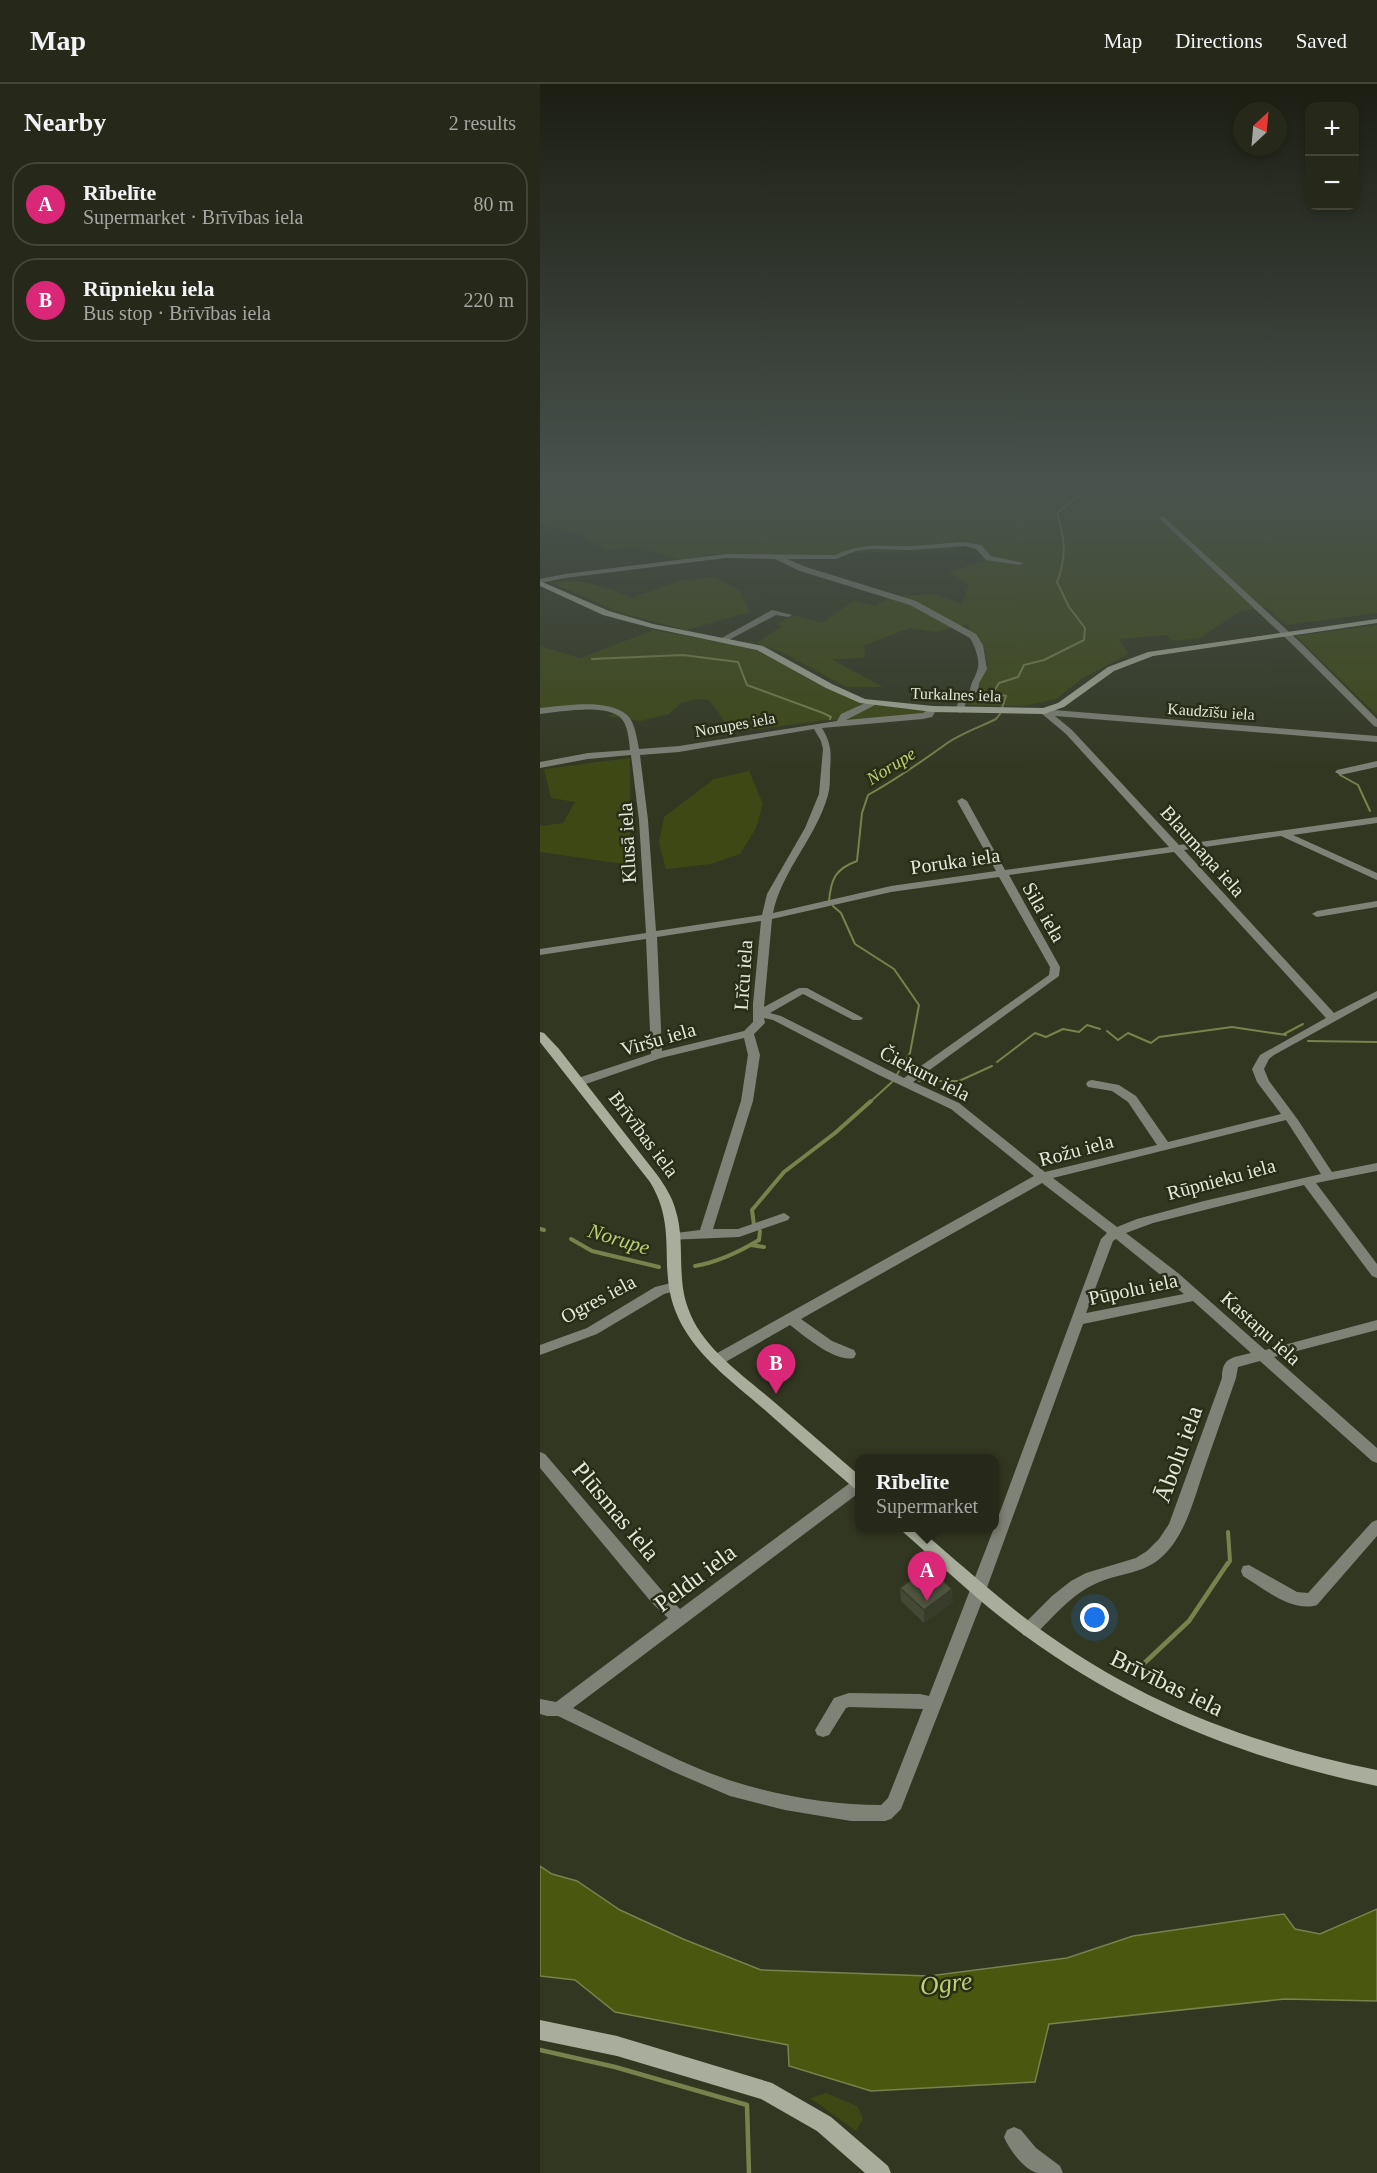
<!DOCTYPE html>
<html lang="en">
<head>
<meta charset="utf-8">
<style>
  :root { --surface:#262919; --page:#323526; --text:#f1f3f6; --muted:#a4a6a2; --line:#424538; --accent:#db2777 }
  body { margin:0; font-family:Georgia,serif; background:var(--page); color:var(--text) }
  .controls { position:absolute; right:18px; top:18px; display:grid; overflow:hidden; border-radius:12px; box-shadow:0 3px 9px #0003 }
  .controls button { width:54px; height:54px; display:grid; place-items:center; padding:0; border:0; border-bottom:2px solid var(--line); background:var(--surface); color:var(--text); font:30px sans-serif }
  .compass { position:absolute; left:693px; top:18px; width:54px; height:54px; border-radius:50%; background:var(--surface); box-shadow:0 3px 9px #0003; rotate:26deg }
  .you { position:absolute; left:555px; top:1534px; width:21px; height:21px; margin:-15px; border:4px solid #fff; border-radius:50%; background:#1a73e8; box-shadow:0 0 0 9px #1a73e833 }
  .badge { display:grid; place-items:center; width:39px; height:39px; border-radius:50%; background:var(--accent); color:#fff; font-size:20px; font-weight:700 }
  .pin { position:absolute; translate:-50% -50px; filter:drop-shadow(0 2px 3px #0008) }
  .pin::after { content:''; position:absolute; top:32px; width:21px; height:18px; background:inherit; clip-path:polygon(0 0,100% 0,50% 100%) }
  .popup { position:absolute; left:315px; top:1370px; width:144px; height:78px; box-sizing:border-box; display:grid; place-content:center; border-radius:12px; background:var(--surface); filter:drop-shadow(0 2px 4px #0005); font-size:20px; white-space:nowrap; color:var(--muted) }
  .popup b { font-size:22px; color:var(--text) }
  .popup::after { content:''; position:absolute; left:50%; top:100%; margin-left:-12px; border:12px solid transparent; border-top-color:var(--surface) }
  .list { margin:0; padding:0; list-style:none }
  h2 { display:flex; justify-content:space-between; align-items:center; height:78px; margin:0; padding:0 24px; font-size:26px }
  h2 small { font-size:20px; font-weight:400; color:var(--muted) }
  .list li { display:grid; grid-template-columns:39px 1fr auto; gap:18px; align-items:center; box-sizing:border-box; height:84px; margin:0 12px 12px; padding:0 12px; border:2px solid var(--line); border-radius:24px }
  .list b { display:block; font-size:22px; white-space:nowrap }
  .list p { margin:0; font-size:20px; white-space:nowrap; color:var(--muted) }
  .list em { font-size:20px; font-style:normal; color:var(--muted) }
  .map { position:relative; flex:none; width:837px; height:2089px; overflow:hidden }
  header { display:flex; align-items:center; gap:36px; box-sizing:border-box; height:84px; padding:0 30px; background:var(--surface); border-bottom:2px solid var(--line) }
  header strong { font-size:28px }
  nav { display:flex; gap:33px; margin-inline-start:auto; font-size:21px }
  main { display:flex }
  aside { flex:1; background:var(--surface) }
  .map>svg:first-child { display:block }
  .green { fill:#3d4815 }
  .water { fill:#4a570f; stroke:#78824c; stroke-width:1.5 }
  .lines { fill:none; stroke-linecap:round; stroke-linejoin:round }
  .stream-far2 { stroke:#78824c; stroke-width:2 }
  .stream-far1 { stroke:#78824c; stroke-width:4 }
  .stream { stroke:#78824c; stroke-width:4.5 }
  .street { fill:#7f8277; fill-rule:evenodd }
  .secondary { fill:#a9ae9c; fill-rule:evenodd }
  .wall { fill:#444935 }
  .shaded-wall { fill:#373c2b }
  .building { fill:#4f553e; stroke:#373c2b; stroke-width:1.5 }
  .labels { text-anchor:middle; stroke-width:5; stroke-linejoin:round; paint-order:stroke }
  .far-street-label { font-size:16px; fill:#e4e8da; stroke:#282d17 }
  .far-water-label { font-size:18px; font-style:italic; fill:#bad071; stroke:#282d17 }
  .street-label { font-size:20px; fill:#e4e8da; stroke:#282d17 }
  .water-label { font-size:21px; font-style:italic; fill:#bad071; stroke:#282d17 }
  .near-street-label { font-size:24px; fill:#e4e8da; stroke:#282d17 }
  .near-water-label { font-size:26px; font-style:italic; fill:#bad071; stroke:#282d17 }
</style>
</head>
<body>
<header>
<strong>Map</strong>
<nav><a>Map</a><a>Directions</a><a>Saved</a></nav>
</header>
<main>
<aside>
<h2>Nearby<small>2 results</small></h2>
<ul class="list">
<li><span class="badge">A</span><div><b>Rībelīte</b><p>Supermarket · Brīvības iela</p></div><em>80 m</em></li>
<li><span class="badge">B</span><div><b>Rūpnieku iela</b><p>Bus stop · Brīvības iela</p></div><em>220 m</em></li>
</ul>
</aside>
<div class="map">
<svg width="837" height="2089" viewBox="0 0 837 2089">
  <rect width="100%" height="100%" fill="#323721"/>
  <!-- green -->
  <g class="green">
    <path d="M 0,401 L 837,401 L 837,529 L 746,541 L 727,524 L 700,527 L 660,554 L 633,557 L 627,551 L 579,555 L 588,570 L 543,594 L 516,615 L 484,622 L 428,621 L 448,581 L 442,557 L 430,550 L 428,540 L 395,548 L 370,544 L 324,561 L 325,574 L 291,575 L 343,603 L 306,603 L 244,569 L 217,559 L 242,542 L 237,540 L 253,531 L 282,539 L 314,517 L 335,522 L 350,513 L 395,510 L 422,520 L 429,501 L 409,488 L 455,473 L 429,461 L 410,466 L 304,469 L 289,471 L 173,470 L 142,476 L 96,463 L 66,466 L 37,448 L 0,441 Z"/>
    <path d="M 174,493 L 200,507 L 209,528 L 147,546 L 81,529 L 12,499 C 47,494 61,502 92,514 L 138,497 Z"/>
    <path d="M 837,541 L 837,631 L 756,552 Z"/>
    <path d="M 114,546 L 212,564 L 236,573 L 314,616 L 357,624 L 414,627 L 335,635 L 285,636 L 198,648 L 189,643 L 169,616 L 157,615 L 141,619 L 129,630 L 100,637 L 67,632 L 74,630 L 69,627 L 33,622 L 0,624 L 0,562 L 40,574 Z"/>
    <path d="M 90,674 L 90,781 L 0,768 L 0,742 L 23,739 L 35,718 L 11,714 L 4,685 Z"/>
    <path d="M 209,687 L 223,720 L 216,744 L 200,770 L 171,780 L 126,785 L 119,759 L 124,733 L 174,695 Z"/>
    <path d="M 286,2009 L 317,2022 L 323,2034 L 316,2047 L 270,2014 Z"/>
  </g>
  <!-- water -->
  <path class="water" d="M 0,1782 L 12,1790 L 37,1797 L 80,1826 L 143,1855 L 221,1886 L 389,1892 L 527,1874 L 593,1852 L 744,1830 L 755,1845 L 780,1850 L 837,1825 L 837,1917 L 745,1915 L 509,1940 L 495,1998 L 331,2007 L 249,1982 L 248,1961 L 75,1928 L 35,1896 L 0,1892 Z"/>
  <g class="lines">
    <!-- stream-far2 -->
    <g class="stream-far2">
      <path d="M 52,575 L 143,571 L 198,578 L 207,601 L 283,629 L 291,633 L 290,635"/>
      <path d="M 462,624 L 466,612 L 453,609 L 459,599 L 478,593 L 484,581 L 504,576 L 544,556 L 545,544 L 529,523 L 517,498 C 527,473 525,455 517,429 L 537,413 L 536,401"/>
      <path d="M 800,691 L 818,701 L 830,727"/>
      <path d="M 289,817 C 291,795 295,785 317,777 L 322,729 L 328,711 C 355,696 381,678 406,660 C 420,650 440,643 456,635 L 460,630"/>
      <path d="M 293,822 L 301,829 L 315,860 L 354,885 L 379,921 L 370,969 L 356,992"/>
      <path d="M 567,947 L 578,956 L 588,949 L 611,959 L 619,953 L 692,943 L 746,951"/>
      <path d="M 744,950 L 763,940"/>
      <path d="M 768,957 L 837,958"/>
      <path d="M 457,978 L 495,949 L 506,953 L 523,945 L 539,948 L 547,941 L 560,945"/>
      <path d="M 379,997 L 419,997 L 452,982"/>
      <path d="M 329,1019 L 352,998"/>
    </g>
    <!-- stream-far1 -->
    <g class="stream-far1">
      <path d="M 214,1141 L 212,1126 L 244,1088 L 295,1049 L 331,1017"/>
      <path d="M 0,1145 L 4,1146"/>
      <path d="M 31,1155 L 52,1167 L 119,1183"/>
      <path d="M 211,1161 L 224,1163"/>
      <path d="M 155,1182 C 179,1178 199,1168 219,1156 L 220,1147"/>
      <path d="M 687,1481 L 690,1477 L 688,1448"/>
    </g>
    <!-- stream -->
    <g class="stream">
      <path d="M 597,1586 L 649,1537 L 688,1479"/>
      <path d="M 0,1966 L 75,1983 L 207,2021 L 209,2089"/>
    </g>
    <!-- street -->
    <g class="street">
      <path d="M 620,433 L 624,433 L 761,559 L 837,635 L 837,643 L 834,642 L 755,563 L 620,435 Z"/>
      <path d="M 424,458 L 441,461 L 451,472 L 484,479 L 480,481 L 446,476 L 436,465 L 424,462 L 371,466 L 331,465 L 316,467 L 296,475 L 247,475 L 266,483 L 376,517 L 436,550 L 443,561 L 447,585 L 439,599 L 438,607 L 426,617 L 424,626 L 420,629 L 416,626 L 419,614 L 430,606 C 431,598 435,594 437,587 C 441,578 435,562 430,554 L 370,521 L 260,487 L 235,475 L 186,474 L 25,494 L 0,499 L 0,495 L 25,490 L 186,470 L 295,471 C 325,458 342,463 373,462 C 390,461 407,459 424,458 Z"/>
      <path d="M 232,526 L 252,531 L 248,533 L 236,531 L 185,558 L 178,556 Z"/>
      <path d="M 332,616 L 335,617 L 335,621 L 306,636 L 383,629 L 393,622 L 397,625 L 392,633 L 383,635 L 282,644 C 292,661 291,668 290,688 C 290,696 290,704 288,711 C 276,754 242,786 233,829 L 351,802 L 456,787 L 417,717 L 422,714 L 427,717 L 465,786 L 629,763 L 526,650 L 501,629 L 501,625 L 837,652 L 837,658 L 515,632 L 532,646 L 639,761 L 837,733 L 837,739 L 753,751 L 837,789 L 837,796 L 741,752 L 644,766 L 794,929 L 837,907 L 837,914 L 734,971 L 729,975 L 724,985 L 729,997 L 758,1036 L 792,1088 L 837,1079 L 837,1087 L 776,1099 L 837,1180 L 837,1194 L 832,1192 L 764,1101 L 613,1139 L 586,1149 L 638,1189 L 725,1266 L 837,1236 L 837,1246 L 734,1273 L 837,1364 L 837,1379 L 832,1377 L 720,1277 L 698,1283 L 696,1294 C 686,1323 676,1351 666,1380 C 654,1413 646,1455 617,1477 C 599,1490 577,1490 557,1499 C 532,1510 514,1532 495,1551 L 489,1553 L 483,1551 L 481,1546 L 483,1541 L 512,1512 L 531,1497 L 546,1489 L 596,1474 L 607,1467 L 619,1455 L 629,1440 L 682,1294 C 682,1272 693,1274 711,1269 L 653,1217 L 543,1240 L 441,1520 L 361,1725 L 351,1735 L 345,1737 L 311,1737 L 245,1726 L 190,1712 L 134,1688 L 18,1632 L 7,1632 L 0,1630 L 0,1615 L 16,1618 L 128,1534 L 112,1519 L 0,1384 L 0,1368 L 5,1370 L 124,1509 L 140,1525 L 314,1396 L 320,1394 L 320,1408 L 33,1624 C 83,1648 140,1680 192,1697 C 239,1712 292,1721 341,1721 L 348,1714 L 383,1625 L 309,1623 L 306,1624 L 289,1651 L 283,1653 L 277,1651 L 275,1646 L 294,1614 L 309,1609 L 380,1610 L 389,1612 L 454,1444 L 561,1155 L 567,1149 L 502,1099 L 261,1235 L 292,1257 L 314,1266 L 316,1270 L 314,1274 C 296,1279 264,1252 250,1241 L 182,1280 L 172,1280 L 170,1276 L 172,1272 L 494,1092 L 411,1025 L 339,991 L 233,936 L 224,934 L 225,939 L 214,950 L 220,971 L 213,1017 L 173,1145 L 198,1145 L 244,1129 L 250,1133 L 248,1136 L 199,1153 L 128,1156 L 127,1153 L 128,1150 L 160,1146 L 201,1017 L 208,971 L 204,954 L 121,974 L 43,1001 L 35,1001 L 33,998 L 35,995 L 111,970 L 106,855 L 0,871 L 0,865 L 106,849 L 99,736 L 91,671 L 48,675 L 0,684 L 0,678 L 48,669 L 90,666 C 89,657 88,641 81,634 C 66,619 19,628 0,630 L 0,624 C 24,622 67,614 87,631 C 95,638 97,655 99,665 L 139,662 L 297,637 L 301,630 ZM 274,645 L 281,657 L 283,665 L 279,710 L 265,744 L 227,810 L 222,831 L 116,847 L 108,736 L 100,671 L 139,668 ZM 634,768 L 786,934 L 720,971 L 712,985 L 717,998 L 741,1030 L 628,1058 L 596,1012 L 579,1001 L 552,996 L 548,997 L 546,1000 L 548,1003 L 572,1007 L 588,1018 L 617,1061 L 505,1088 L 419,1019 L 373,998 L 519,892 L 520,883 L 469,791 ZM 459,793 L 510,883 L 509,891 L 364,994 L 241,932 L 230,929 L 263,910 L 313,936 L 321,936 L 323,934 L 267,904 L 259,904 L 224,923 L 232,835 L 351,808 ZM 221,837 L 213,920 L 213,938 L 204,947 L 122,967 L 117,853 ZM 746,1036 L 781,1090 L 664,1117 L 597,1135 L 577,1143 L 513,1094 ZM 576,1155 L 644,1210 L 546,1229 L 573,1157 Z"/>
      <path d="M 837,677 L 837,683 L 800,691 L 795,688 L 797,686 Z"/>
      <path d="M 837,817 L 837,823 L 777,833 L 772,830 L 777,827 Z"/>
      <path d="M 135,1198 L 140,1200 L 142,1203 L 140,1206 L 124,1210 L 57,1250 L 0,1271 L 0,1261 L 47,1244 L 115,1203 Z"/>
      <path d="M 837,1436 L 837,1452 L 777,1521 C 752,1529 723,1504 703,1492 L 701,1487 L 703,1482 L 709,1481 L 757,1508 L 768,1509 L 832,1438 Z"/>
      <path d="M 474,2043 L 481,2046 L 496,2064 L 520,2082 L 523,2089 C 515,2089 505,2089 498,2089 C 484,2086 469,2065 464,2053 L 467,2046 Z"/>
    </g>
    <!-- secondary -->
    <g class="secondary">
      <path d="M 0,497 L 69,527 L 113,540 L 223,562 L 292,600 L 325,615 L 393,622 L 503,624 L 518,619 L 568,583 L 608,568 L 837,535 L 837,539 L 613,572 L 574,587 L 524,623 L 504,630 L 393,628 L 320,619 L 286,604 L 217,566 L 112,544 L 63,531 L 0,502 Z"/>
      <path d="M 0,948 L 4,949 L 19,965 L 118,1092 C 125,1102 132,1113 135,1124 C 146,1157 136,1192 148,1224 C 161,1263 203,1291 233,1317 C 262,1342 291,1367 320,1392 L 320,1407 L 315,1405 C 285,1379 255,1353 226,1327 C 193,1298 151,1269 135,1226 C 118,1181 138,1144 110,1098 L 0,958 Z"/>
      <path d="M 361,1444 L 378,1444 C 416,1476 453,1510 493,1540 C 598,1618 709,1660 837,1686 L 837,1702 C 707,1675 592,1630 484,1551 C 441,1520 403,1483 363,1448 Z"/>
      <path d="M 0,1936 L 77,1952 L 232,1999 L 291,2033 L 348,2082 L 351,2089 L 325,2089 L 277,2047 L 221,2015 L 77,1972 L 0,1956 Z"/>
    </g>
  </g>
  <!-- wall -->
  <path class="wall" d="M 360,1504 L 413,1518 L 384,1539 L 361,1517 Z"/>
  <!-- shaded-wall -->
  <path class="shaded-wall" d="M 412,1505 L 413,1518 L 384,1539 L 384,1526 Z"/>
  <!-- building -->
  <path class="building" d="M 388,1483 L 412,1505 L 384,1526 L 360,1504 Z"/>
  <!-- sky -->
  <linearGradient id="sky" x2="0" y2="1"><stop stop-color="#1c1e12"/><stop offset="0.58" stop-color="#49534e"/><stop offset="1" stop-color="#49534e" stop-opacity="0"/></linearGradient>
  <rect width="837" height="694" fill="url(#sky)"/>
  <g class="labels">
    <!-- far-street labels -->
    <g class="far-street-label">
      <text transform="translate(416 610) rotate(2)" y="6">Turkalnes iela</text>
      <text transform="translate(671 627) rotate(4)" y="6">Kaudzīšu iela</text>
      <text transform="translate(195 640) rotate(-10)" y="6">Norupes iela</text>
    </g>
    <!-- far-water labels -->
    <g class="far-water-label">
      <text transform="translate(351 682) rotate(-32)" y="6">Norupe</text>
    </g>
    <!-- street labels -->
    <g class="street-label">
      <text transform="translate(87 759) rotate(-93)" y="7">Klusā iela</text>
      <text transform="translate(663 767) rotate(48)" y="7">Blaumaņa iela</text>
      <text transform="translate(415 777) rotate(-8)" y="7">Poruka iela</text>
      <text transform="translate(504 828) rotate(60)" y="7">Sila iela</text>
      <text transform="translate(203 891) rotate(-86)" y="7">Līču iela</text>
      <text transform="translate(118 955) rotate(-16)" y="7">Viršu iela</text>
      <text transform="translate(385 989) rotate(27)" y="7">Čiekuru iela</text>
      <text transform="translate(104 1050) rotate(53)" y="7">Brīvības iela</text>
      <text transform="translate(536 1066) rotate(-15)" y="7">Rožu iela</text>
      <text transform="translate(681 1095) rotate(-15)" y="7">Rūpnieku iela</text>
      <text transform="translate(593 1205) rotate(-12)" y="7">Pūpolu iela</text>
      <text transform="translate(58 1215) rotate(-28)" y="7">Ogres iela</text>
      <text transform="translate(721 1244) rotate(42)" y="7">Kastaņu iela</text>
    </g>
    <!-- water labels -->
    <g class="water-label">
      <text transform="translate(79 1155) rotate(17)" y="7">Norupe</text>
    </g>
    <!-- near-street labels -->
    <g class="near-street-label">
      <text transform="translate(638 1370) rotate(-70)" y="8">Ābolu iela</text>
      <text transform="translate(76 1427) rotate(50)" y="8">Plūsmas iela</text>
      <text transform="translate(155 1494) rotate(-37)" y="8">Peldu iela</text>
      <text transform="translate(627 1599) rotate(26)" y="8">Brīvības iela</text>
    </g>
    <!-- near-water labels -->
    <g class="near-water-label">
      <text transform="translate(406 1899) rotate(-7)" y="9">Ogre</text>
    </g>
  </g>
</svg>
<div class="controls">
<button>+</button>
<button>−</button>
</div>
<svg class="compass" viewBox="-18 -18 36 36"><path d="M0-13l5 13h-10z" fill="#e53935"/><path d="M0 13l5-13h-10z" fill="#a4a6a2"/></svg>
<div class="you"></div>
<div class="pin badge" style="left:387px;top:1517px">A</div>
<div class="popup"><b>Rībelīte</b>Supermarket</div>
<div class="pin badge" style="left:236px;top:1310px">B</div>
</div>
</main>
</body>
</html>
